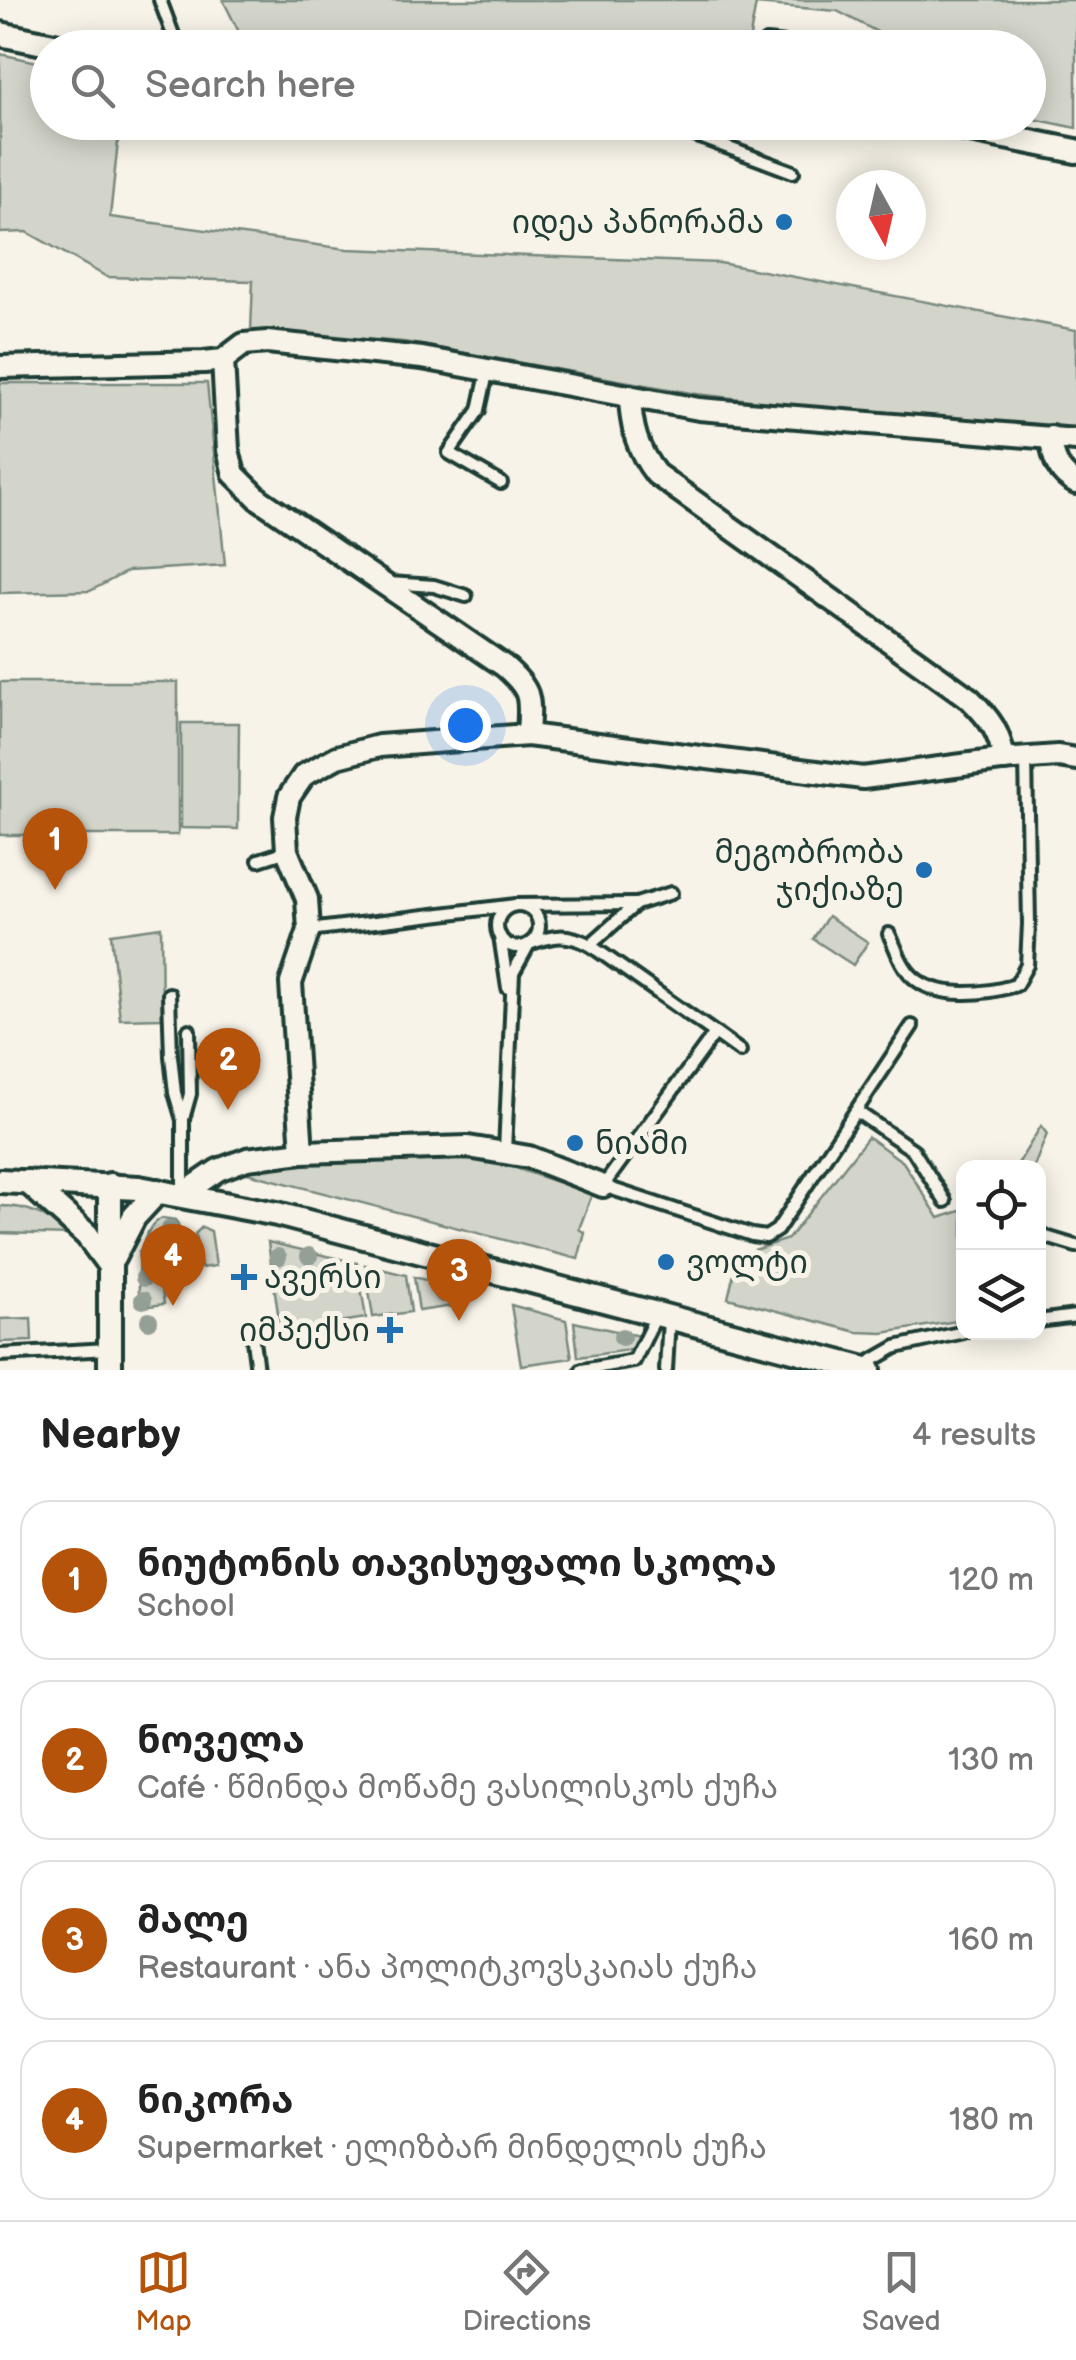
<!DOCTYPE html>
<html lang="en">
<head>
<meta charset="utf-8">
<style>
  :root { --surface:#fff; --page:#f2f2f2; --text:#222; --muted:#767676; --line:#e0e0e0; --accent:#b45309 }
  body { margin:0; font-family:"Balsamiq Sans","Noto Sans Georgian",sans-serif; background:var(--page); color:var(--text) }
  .controls { position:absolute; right:30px; bottom:30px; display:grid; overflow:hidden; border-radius:20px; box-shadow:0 5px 25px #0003 }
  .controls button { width:90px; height:90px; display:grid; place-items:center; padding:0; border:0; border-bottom:2px solid var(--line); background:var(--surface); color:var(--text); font:50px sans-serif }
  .compass { position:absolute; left:836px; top:170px; width:90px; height:90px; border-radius:50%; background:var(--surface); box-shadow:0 5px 25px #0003; rotate:172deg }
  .you { position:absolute; left:465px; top:725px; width:35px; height:35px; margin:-25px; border:8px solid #fff; border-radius:50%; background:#1a73e8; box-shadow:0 0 0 15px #1a73e833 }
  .badge { display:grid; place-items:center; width:65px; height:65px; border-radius:50%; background:var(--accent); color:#fff; font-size:32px; font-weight:700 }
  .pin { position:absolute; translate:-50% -82px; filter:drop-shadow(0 2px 5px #0008) }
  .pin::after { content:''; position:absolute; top:52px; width:35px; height:30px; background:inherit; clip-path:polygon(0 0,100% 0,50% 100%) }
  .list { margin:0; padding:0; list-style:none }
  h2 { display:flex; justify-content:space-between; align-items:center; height:130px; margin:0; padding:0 40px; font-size:42px }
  h2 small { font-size:32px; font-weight:400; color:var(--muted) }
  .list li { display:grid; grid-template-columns:65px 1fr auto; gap:30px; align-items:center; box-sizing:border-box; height:160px; margin:0 20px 20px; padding:0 20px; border:2px solid var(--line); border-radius:30px }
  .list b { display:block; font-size:38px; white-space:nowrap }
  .list p { margin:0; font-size:32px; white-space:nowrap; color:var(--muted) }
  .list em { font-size:32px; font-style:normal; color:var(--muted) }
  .icon { flex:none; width:55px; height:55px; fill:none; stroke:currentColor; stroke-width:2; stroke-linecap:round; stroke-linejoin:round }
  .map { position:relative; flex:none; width:1076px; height:1370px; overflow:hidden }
  .search { position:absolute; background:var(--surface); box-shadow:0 5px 25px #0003; left:30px; right:30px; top:30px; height:110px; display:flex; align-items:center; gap:25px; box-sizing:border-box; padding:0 35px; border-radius:55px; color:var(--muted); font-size:38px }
  .sheet { height:850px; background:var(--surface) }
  nav { display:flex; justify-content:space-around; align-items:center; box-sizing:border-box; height:140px; border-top:2px solid var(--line); background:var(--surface); font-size:28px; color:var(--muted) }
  nav a { display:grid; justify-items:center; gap:5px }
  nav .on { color:var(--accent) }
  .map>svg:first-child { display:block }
  .green { fill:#d3d5ca; stroke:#79897f; stroke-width:2.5 }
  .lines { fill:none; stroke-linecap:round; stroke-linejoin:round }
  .service-casing { stroke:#1f3d34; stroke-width:18 }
  .minor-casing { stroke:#1f3d34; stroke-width:28 }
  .tertiary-casing { stroke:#1f3d34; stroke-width:30 }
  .service { stroke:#f7f3e8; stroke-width:10 }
  .minor { stroke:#f7f3e8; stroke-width:20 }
  .tertiary { stroke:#f7f3e8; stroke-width:22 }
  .tree { fill:#949f96 }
  .poi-dot { fill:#1f6fb2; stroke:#f7f3e8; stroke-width:4 }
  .labels { text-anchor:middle; stroke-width:10; stroke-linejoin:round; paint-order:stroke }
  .poi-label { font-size:32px; fill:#1f3d34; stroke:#f7f3e8; text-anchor:end }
</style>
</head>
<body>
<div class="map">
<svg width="1076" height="1370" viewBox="0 0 1076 1370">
  <rect width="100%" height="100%" fill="#f7f3e8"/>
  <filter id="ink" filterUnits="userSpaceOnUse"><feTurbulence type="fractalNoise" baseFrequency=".01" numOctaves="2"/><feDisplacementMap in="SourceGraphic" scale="20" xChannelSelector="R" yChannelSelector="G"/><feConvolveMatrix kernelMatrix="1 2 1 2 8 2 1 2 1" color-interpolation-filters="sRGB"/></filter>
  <g filter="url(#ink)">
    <!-- green -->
    <g class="green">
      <path d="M 223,0 L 1076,0 L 1076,128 L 1029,118 L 1028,48 L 884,47 L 885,36 L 837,11 L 756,4 L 748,47 L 247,48 Z"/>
      <path d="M 0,54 L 47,64 L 48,122 L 120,123 L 110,217 L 347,249 L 720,263 L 1076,330 L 1076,427 L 904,417 L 697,394 L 404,342 L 251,331 L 253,281 L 107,277 L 27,232 L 0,233 Z"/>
      <path d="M 0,383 L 207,383 L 225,565 L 128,571 L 90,591 L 0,593 Z"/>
      <rect x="0" y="682" width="178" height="153"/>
      <path d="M 181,723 L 239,723 L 238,829 L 181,828 Z"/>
      <path d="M 828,916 L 868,942 L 853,965 L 813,939 Z"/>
      <path d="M 161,927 L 162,1018 L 120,1019 L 111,934 Z"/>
      <path d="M 1041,1126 L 1047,1134 L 1034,1167 L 1016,1167 Z"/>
      <path d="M 868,1137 L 903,1162 L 939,1218 L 963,1210 L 963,1320 L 883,1333 L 857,1332 L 728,1298 L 736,1264 L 751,1265 L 754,1250 L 788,1239 Z"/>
      <path d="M 295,1155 L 495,1161 L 592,1194 L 579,1229 L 585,1233 L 578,1259 L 239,1171 Z"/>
      <path d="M 0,1206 C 31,1206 47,1216 70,1235 L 0,1233 Z"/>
      <path d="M 162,1218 L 175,1220 L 178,1224 L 186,1270 L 160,1275 L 164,1304 L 143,1307 L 139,1303 C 139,1277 135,1233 162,1218 Z"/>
      <path d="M 202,1227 L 211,1231 L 216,1266 L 201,1268 L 195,1234 Z"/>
      <path d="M 268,1242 L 357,1263 L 366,1318 L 294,1329 L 294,1333 L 281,1335 Z"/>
      <path d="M 365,1265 L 406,1275 L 411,1312 L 373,1317 Z"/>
      <path d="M 414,1277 L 464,1290 L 466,1304 L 419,1311 Z"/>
      <path d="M 511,1305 L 566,1320 L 572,1358 L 521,1365 Z"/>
      <path d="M 31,1318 L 32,1341 L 0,1342 L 0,1319 Z"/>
      <path d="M 574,1322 L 639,1336 L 636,1349 L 578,1357 Z"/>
    </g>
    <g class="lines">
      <!-- service casing -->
      <g class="service-casing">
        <g id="service">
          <path d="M 160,0 L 178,48"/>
          <path d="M 764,48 L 766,42 L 829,48"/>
          <path d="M 669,122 L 673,127 L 793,172"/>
          <path d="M 488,369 L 479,410 L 449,453 L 501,483"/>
          <path d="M 389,583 L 434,586 L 466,596"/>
          <path d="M 259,860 L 287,851"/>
          <circle cx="518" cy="926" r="21"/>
          <path d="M 309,930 L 516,905 L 636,904"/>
          <path d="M 889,934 C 896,948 901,966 913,977 C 938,1000 987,994 1016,985 L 1027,965 L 1029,924 L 1026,758"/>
          <path d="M 500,936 L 508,988"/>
          <path d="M 590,945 L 636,904 L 671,893"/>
          <path d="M 169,994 L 171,1056 L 175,1093 L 183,1120 L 183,1193"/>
          <path d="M 715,1033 L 740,1051"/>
          <path d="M 856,1111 L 913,1150 L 945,1201"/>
          <path d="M 183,1119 L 190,1094 L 189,1030"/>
          <path d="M 505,1151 L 513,973 L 529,944 C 554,935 567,933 590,945 L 715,1033 L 603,1186 L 752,1235 L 766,1237 L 777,1230 L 912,1026"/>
          <path d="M 1043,1236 L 1076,1246"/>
          <path d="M 1038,1321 L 1076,1316"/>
          <path d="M 252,1333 L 257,1370"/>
          <path d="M 0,1355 L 109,1349"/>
          <path d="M 861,1367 L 896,1347 L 964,1332"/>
          <path d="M 582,1370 L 634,1361 L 656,1316"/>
          <path d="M 666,1370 L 669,1319"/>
        </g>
      </g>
      <!-- minor casing -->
      <g class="minor-casing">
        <g id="minor">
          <path d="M 223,360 L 228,450 L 234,474 L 259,499 L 504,666 C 533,691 530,698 528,735"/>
          <path d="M 0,367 L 204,362 L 223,360 L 244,344 L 267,342 L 422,358 L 699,409 L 1076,440"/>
          <path d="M 630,396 C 631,427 637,450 656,474 L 970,699 C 990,719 1000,732 1004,760"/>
          <path d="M 1051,437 C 1052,457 1058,474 1076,483"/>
          <path d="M 302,1152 L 291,983 L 309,930 L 307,899 L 287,851 L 285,817 L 289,797 L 304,775 L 337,757 L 379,746 L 528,735 L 863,778 L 1001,760 L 1058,756 L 1076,759"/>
          <path d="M 183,1194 L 218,1170 L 247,1159 L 302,1152 L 468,1147 L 529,1157 L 603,1186"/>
        </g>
      </g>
      <!-- tertiary casing -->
      <g class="tertiary-casing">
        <g id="tertiary">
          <path d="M 0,34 L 68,48"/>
          <path d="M 930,122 L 1076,151"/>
          <path d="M 0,1181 L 139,1188 L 277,1214 L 869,1370"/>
          <path d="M 28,1182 L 87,1235 L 109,1265"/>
          <path d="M 110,1185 L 110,1370"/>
          <path d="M 113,1258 L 134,1217 L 158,1191"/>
        </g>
      </g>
      <!-- service -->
      <use href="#service" class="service"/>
      <!-- minor -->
      <use href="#minor" class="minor"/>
      <!-- tertiary -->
      <use href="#tertiary" class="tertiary"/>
    </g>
    <!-- trees -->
    <g class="tree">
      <circle cx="170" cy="1229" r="9"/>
      <circle cx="146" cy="1255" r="9"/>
      <circle cx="309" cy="1256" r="9"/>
      <circle cx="278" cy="1257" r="9"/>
      <circle cx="144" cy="1278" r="9"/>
      <circle cx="472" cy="1287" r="9"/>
      <circle cx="443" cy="1294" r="9"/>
      <circle cx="143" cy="1300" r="9"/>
      <circle cx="149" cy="1321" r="9"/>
      <circle cx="622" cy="1337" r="9"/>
    </g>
  </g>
  <!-- markers -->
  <g class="poi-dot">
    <circle cx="784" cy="222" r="10"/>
    <circle cx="924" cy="870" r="10"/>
    <circle cx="575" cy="1143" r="10"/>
    <circle cx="666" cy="1262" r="10"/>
    <path d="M239 1262h10v10h10v10h-10v10h-10v-10h-10v-10h10z"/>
    <path d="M385 1315h10v10h10v10h-10v10h-10v-10h-10v-10h10z"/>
  </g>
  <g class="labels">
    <!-- poi labels -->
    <g class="poi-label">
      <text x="764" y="233">იდეა პანორამა</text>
      <text x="904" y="863">მეგობრობა<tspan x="904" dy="37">ჯიქიაზე</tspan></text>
      <text x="595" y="1154" text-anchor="start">ნიამი</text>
      <text x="686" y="1273" text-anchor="start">ვოლტი</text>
      <text x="264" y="1288" text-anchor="start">ავერსი</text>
      <text x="370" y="1341">იმპექსი</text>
    </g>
  </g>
</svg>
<div class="controls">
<button><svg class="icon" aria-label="locate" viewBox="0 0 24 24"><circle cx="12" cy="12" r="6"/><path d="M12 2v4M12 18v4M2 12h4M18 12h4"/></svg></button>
<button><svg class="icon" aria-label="layers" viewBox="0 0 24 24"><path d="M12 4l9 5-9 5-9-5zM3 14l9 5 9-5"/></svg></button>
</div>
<svg class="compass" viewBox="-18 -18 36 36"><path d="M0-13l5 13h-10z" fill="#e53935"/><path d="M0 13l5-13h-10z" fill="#767676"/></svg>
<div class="you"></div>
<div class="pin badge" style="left:55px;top:890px">1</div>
<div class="pin badge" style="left:228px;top:1110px">2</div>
<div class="pin badge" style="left:459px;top:1321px">3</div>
<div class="pin badge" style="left:173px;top:1306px">4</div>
<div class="search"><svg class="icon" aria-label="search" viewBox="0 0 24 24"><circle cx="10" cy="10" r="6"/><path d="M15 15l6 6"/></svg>Search here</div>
</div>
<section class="sheet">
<h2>Nearby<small>4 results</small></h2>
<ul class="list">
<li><span class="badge">1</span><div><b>ნიუტონის თავისუფალი სკოლა</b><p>School</p></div><em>120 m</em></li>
<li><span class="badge">2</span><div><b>ნოველა</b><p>Café · წმინდა მოწამე ვასილისკოს ქუჩა</p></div><em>130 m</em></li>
<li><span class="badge">3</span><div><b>მალე</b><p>Restaurant · ანა პოლიტკოვსკაიას ქუჩა</p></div><em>160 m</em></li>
<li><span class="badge">4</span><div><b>ნიკორა</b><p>Supermarket · ელიზბარ მინდელის ქუჩა</p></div><em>180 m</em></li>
</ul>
</section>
<nav>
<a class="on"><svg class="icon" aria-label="map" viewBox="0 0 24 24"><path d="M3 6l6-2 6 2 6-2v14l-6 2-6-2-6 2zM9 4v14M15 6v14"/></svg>Map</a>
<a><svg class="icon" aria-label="directions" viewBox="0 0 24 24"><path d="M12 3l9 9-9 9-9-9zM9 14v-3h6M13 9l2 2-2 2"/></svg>Directions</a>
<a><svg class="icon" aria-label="saved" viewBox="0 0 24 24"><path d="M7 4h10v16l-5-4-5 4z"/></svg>Saved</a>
</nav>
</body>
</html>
